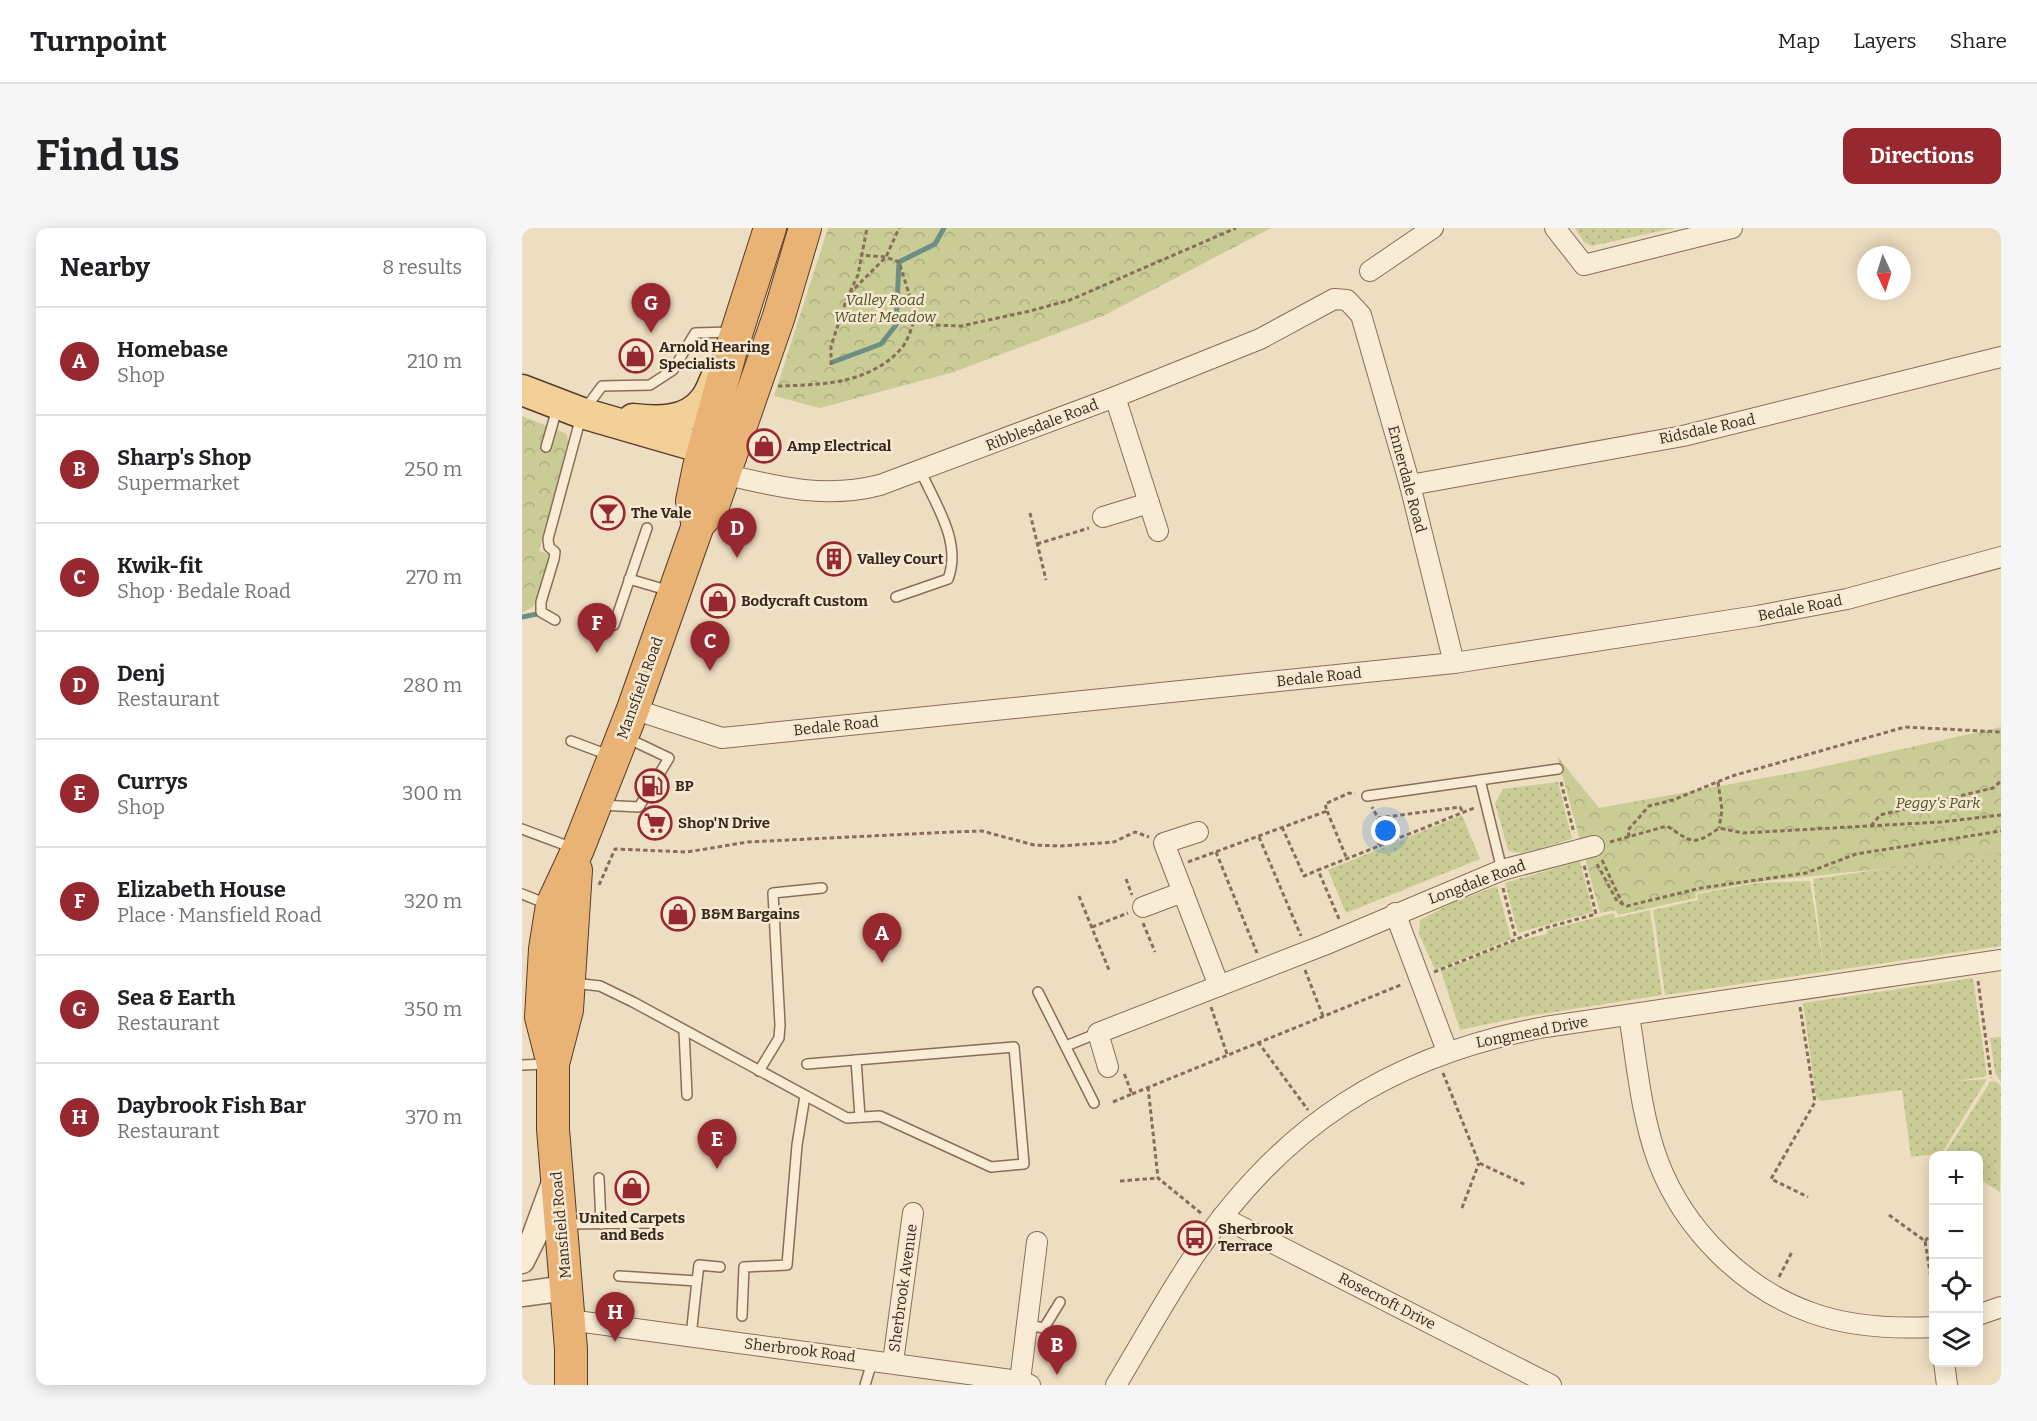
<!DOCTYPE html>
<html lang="en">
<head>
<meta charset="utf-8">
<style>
  :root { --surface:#fff; --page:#f6f6f6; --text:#202124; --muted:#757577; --line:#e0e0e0; --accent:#972830 }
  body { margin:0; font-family:Bitter,serif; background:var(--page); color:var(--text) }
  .controls { position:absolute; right:18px; bottom:18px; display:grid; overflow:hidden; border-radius:12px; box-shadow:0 3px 15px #0003 }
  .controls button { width:54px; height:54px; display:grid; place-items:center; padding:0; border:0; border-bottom:2px solid var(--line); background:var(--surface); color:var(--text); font:30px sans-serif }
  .compass { position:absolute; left:1335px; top:18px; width:54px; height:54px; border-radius:50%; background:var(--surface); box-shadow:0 3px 15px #0003; rotate:176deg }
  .you { position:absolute; left:864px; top:603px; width:21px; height:21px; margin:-15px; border:4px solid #fff; border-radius:50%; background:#1a73e8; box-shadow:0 0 0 9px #1a73e833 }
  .badge { display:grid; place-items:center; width:39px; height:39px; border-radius:50%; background:var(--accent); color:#fff; font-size:20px; font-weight:700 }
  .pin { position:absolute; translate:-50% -50px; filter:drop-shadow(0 2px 3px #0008) }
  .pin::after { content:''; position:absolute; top:32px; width:21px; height:18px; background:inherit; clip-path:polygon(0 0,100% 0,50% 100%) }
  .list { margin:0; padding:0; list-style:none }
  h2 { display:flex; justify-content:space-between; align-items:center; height:78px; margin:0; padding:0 24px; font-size:26px }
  h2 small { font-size:20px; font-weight:400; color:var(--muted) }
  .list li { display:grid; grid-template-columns:39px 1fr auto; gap:18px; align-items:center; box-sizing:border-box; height:108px; padding:0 24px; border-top:2px solid var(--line) }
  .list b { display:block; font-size:22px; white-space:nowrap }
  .list p { margin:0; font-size:20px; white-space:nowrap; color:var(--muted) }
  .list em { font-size:20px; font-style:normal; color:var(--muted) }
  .icon { flex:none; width:33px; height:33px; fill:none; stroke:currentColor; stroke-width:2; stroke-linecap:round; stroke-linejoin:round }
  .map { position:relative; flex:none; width:1479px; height:1157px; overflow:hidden; border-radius:12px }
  header { display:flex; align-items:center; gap:36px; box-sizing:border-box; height:84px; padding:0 30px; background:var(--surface); border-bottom:2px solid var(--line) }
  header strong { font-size:28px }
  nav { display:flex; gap:33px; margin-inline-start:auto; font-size:21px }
  .intro { display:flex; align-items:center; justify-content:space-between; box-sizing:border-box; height:144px; padding:0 36px }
  h1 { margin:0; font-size:42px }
  .button { padding:15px 27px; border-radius:12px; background:var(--accent); color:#fff; font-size:21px; font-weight:700 }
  main { display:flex; gap:36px; padding:0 36px }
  aside { flex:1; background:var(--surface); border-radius:12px; box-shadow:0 3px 15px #0003 }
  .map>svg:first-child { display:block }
  .grass { fill:url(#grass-dots) }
  .forest { fill:url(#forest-crowns) }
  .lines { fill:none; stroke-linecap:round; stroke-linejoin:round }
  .stream { stroke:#6b8f83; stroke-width:5 }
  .service-casing { stroke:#886e59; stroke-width:12 }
  .minor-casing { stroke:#886e59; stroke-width:22 }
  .tertiary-casing { stroke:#886e59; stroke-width:27 }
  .primary-casing { stroke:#553d2d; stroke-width:33 }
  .trunk-casing { stroke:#553d2d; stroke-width:34 }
  .path { stroke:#886e59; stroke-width:3; stroke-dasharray:4.5 3; stroke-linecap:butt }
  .service { stroke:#f9ecd4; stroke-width:9 }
  .minor { stroke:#f9ecd4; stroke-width:20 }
  .tertiary { stroke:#f9ecd4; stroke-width:24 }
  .primary { stroke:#f2d098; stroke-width:30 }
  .trunk { stroke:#e8b374; stroke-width:32 }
  .labels { text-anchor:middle; stroke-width:5; stroke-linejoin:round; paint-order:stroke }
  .park-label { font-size:15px; font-style:italic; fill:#4b5423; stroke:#f6e8d1 }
  .poi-label { font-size:15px; font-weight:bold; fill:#37281d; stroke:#f6e8d1; text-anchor:start }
  .street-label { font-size:15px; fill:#37281d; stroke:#f6e8d1 }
</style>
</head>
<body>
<header>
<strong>Turnpoint</strong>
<nav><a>Map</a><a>Layers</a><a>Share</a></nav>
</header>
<div class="intro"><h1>Find us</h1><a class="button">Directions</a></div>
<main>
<aside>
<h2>Nearby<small>8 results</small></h2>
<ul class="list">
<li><span class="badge">A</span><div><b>Homebase</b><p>Shop</p></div><em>210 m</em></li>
<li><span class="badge">B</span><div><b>Sharp's Shop</b><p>Supermarket</p></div><em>250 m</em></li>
<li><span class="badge">C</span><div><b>Kwik-fit</b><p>Shop · Bedale Road</p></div><em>270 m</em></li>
<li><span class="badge">D</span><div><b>Denj</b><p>Restaurant</p></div><em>280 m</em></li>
<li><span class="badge">E</span><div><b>Currys</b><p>Shop</p></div><em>300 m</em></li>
<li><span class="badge">F</span><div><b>Elizabeth House</b><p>Place · Mansfield Road</p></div><em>320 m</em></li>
<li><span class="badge">G</span><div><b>Sea &amp; Earth</b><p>Restaurant</p></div><em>350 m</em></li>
<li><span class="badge">H</span><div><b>Daybrook Fish Bar</b><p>Restaurant</p></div><em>370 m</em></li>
</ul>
</aside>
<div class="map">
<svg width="1479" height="1157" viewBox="0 0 1479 1157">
  <defs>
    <pattern id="grass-dots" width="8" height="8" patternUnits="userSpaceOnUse" patternTransform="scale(1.5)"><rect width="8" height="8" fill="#cacc95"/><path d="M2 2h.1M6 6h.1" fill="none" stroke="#aeaf80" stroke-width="1.8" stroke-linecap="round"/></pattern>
    <pattern id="forest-crowns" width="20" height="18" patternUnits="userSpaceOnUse" patternTransform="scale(1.5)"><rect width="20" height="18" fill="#cacc95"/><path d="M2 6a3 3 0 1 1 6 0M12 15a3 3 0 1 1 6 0" fill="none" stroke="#aeaf80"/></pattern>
  </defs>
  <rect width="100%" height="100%" fill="#eedec1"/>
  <!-- grass -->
  <g class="grass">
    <path d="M 1053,0 L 1152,0 L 1070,18 L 1062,14 Z"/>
    <path d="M 1036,554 L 1050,611 C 1033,615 1001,631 986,622 L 973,575 L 981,561 Z"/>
    <path d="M 940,587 L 958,631 L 824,685 L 806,642 Z"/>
    <path d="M 1479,624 L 1479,718 L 1143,767 L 1131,682 L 1176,672 L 1175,666 L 1234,655 L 1288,653 L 1302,742 L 1291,651 Z"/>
    <path d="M 1058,633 L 1071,684 L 996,705 L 983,655 Z"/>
    <path d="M 975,658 L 989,711 L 913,742 L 897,706 L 898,692 L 930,675 Z"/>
    <path d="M 1128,682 L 1140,767 L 1000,789 L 938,802 L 919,743 L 994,713 L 1025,706 L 1025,702 L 1092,685 L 1093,690 Z"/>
    <path d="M 1451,750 L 1465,848 L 1435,853 L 1465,851 L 1420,925 L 1389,929 L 1380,862 L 1299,873 L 1294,869 L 1281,775 Z"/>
    <path d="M 1479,809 L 1479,854 L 1473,845 L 1468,810 Z"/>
    <path d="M 1473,853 L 1479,858 L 1478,964 L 1457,951 L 1456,928 L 1423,925 L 1468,854 Z"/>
  </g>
  <!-- forest -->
  <g class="forest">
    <path d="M 306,0 L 749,0 L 581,88 L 432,144 L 298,180 L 252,168 Z"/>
    <path d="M 0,188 L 45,206 L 46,215 L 17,323 L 28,326 L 12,378 L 0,385 Z"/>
    <path d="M 1479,499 L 1479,625 L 1445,632 L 1234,654 L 1173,665 L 1174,670 L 1096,687 L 1094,682 L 1078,685 L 1035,528 L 1077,580 L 1286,542 Z"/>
  </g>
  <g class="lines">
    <!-- stream -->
    <g class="stream">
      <path d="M 311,134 L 359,116 L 374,97 L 377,34 L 413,16 L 422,0"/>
      <path d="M 0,389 L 15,386"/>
    </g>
    <!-- service casing -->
    <g class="service-casing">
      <g id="service">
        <path d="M 24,219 L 35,181"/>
        <path d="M 107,351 L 148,363"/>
        <path d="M 374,369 L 426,351 C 440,315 414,277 399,244"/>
        <path d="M 33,392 L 19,384 L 19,374 L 32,331 L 33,324 L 27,319 L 26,311 L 60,185 L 80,158 L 128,157 L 151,142 L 173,105 L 209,104"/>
        <path d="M 92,397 L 125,300"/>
        <path d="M 49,513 L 89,528"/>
        <path d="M 958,552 L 980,642"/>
        <path d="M 845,568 L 1036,541"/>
        <path d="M 78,577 L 117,579 L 147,530 L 105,510"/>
        <path d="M 0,601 L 51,620"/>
        <path d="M 0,666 L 25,676"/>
        <path d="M 51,755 L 78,758 L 111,774 L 325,890 L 358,888 L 469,939 L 502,936 L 492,819 L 285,836"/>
        <path d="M 516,764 L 572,875"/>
        <path d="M 162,803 L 165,867"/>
        <path d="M 544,818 L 576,805"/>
        <path d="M 334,832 L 338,889"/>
        <path d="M 0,837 L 26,836"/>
        <path d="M 237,843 L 257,810 L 258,797 L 251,665 L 300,660"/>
        <path d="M 77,950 L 79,996"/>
        <path d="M 43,996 L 130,995"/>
        <path d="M 97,1048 L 175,1053 L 169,1108"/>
        <path d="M 175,1053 L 177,1037 L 198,1039"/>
        <path d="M 220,1088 L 222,1039 L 265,1037 L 275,917 L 283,868"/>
        <path d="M 505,1097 L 522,1100 L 538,1074"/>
        <path d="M 343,1157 L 351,1131"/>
      </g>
    </g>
    <!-- minor casing -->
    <g class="minor-casing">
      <g id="minor">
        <path d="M 1033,0 L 1062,37 L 1210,0"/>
        <path d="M 848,43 L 911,0"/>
        <path d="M 593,169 L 636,303"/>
        <path d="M 202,246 C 256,259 303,271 358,257 L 593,169 L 738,111 L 812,71 L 825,72 L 839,87 L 888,257 L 932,435"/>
        <path d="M 888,257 L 1161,208 L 1479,129"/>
        <path d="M 581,289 L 627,275"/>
        <path d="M 111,481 L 200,510 L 932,435 L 1235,388 L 1325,371 L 1479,329"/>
        <path d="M 676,604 L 642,615 L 697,758"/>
        <path d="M 621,679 L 661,664"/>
        <path d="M 873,685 L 925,823"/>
        <path d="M 1107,787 C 1115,836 1119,887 1136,933 C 1162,1002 1222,1061 1290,1085 C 1329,1099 1371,1101 1412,1099"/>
        <path d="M 586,839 L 576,805 L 802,717 L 980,642 L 1072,618"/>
        <path d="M 700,989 L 1029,1157"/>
        <path d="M 1456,1087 L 1479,1079"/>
        <path d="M 47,1092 L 498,1153 L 508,1157"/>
        <path d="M 371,1134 L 391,985"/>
        <path d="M 1422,1134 L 1425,1157"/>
        <path d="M 498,1153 L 515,1014"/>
        <path d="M 594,1157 C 620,1114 644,1070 672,1028 C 760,897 868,828 1023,799 L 1479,732"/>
      </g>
    </g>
    <!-- tertiary casing -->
    <g class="tertiary-casing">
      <g id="tertiary">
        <path d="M 0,1033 L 12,1009 L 33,952"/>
        <path d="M 0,1066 L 44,1060"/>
      </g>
    </g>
    <!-- primary casing -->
    <g class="primary-casing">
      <g id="primary">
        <path d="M 0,162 L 60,185 L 181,220 L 197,240"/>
        <path d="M 111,191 C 135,194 165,195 182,173 C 189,165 192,153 197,143"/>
      </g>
    </g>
    <!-- trunk casing -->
    <g class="trunk-casing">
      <g id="trunk">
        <path d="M 176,297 L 170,273 L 177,239 L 209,122 L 248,0"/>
        <path d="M 31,836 L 19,789 L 23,721 L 30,677 L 56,621 L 111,481 L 176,297 L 190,281 L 257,88 L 283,0"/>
        <path d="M 49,1157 L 49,1121 L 31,901 L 31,836 L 45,782 L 54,642"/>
      </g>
    </g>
    <!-- path -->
    <g class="path">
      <path d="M 328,64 L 336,47 L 345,0"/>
      <path d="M 394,88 L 410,97 L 439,98 L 508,83 L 548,72 L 714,0"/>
      <path d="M 309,137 L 309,118 L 326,67 L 364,29 L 377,0"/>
      <path d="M 256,158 C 299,157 346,156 378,122 C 386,114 390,98 394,88 L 377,34 L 364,29 L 338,27"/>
      <path d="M 508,285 L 524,352"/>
      <path d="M 515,316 L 567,300"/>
      <path d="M 1039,554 L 1052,605"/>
      <path d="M 1196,554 L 1200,582 L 1197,600"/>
      <path d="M 805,583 L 825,631"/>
      <path d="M 856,590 L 938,579 L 941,584"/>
      <path d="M 1349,598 L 1358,587 L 1471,560 L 1479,553"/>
      <path d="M 760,599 L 782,648 L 796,642"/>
      <path d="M 737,609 L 779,708"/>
      <path d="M 1107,609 L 1106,602 L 1127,578 L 1151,572 L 1210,548 L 1383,499 L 1479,504"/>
      <path d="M 1088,614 L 1145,598 C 1170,614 1171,619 1197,600 L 1221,605 L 1419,594 L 1479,587"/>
      <path d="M 857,618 L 952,580"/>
      <path d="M 694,624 L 735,725"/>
      <path d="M 1080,632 L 1101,677"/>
      <path d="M 666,634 L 805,583 L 803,576 L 827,565 L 833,566"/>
      <path d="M 1075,636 L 1095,673 L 1105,678 L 1179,660 L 1284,645 L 1334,626 L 1479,603"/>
      <path d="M 604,651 L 610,667"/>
      <path d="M 77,657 L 93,621 L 165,624 L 226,614 L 429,604 L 460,603 L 512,617 L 539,618 L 592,614 L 613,604 L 627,609"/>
      <path d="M 981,660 L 994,711"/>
      <path d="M 557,668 L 587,742"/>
      <path d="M 817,691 L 796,642 L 857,618 L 856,590 L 850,579"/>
      <path d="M 621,695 L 633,724"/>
      <path d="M 570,699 L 606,685"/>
      <path d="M 783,742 L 801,788"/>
      <path d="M 912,744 L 1023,700 L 1074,686 L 1062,637"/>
      <path d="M 1456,753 L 1469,850"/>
      <path d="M 689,779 L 705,826"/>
      <path d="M 1278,779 L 1293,874 L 1249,951 L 1286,969"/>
      <path d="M 736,814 L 786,882"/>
      <path d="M 921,845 L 957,935 L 1004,957"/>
      <path d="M 626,859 L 636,950 L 680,986"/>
      <path d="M 610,866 L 881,756"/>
      <path d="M 591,874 L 610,866 L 602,845"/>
      <path d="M 598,953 L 636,950"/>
      <path d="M 940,980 L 957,935"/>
      <path d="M 1367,987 L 1403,1013 L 1412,1069"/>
      <path d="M 1403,1013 L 1412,1003"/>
      <path d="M 1257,1049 L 1270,1024"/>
    </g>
    <!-- service -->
    <use href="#service" class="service"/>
    <!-- minor -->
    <use href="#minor" class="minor"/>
    <!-- tertiary -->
    <use href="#tertiary" class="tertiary"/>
    <!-- primary -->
    <use href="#primary" class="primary"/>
    <!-- trunk -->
    <use href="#trunk" class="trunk"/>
  </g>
  <!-- icons -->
  <defs>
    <g id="shop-ring" transform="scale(1.725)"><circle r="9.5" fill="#f6e8d1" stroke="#972830" stroke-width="1.5"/><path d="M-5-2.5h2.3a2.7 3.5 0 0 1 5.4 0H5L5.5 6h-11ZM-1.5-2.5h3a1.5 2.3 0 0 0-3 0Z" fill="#972830"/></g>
    <g id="bar-ring" transform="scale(1.725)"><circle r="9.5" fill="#f6e8d1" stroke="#972830" stroke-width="1.5"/><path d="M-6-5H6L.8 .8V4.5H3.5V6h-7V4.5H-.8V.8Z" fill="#972830"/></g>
    <g id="building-ring" transform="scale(1.725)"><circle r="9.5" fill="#f6e8d1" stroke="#972830" stroke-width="1.5"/><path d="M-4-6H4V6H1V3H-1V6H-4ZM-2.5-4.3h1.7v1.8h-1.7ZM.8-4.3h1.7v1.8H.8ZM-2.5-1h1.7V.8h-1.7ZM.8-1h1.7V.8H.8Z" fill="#972830"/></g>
    <g id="fuel-ring" transform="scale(1.725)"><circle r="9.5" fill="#f6e8d1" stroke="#972830" stroke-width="1.5"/><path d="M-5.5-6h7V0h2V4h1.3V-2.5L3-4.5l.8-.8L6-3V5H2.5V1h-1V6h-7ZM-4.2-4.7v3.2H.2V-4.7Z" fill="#972830"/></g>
    <g id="supermarket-ring" transform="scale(1.725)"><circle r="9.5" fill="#f6e8d1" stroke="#972830" stroke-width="1.5"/><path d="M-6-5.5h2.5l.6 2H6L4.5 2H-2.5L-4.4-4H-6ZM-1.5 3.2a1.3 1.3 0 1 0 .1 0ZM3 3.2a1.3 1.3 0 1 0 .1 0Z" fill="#972830"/></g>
    <g id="bus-ring" transform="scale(1.725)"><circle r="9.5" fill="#f6e8d1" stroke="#972830" stroke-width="1.5"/><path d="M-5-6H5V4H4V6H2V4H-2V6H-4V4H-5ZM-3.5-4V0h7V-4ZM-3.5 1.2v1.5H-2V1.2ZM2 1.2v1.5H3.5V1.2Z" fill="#972830"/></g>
  </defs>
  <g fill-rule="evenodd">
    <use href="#shop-ring" x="114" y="128"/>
    <use href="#shop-ring" x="242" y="218"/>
    <use href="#bar-ring" x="86" y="285"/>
    <use href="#building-ring" x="312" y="331"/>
    <use href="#shop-ring" x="196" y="373"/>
    <use href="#fuel-ring" x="130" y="558"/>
    <use href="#supermarket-ring" x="133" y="595"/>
    <use href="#shop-ring" x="156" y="686"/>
    <use href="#shop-ring" x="110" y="960"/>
    <use href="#bus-ring" x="673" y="1010"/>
  </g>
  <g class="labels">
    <!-- park labels -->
    <g class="park-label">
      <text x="363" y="77">Valley Road<tspan x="363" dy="17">Water Meadow</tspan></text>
      <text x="1416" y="580">Peggy's Park</text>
    </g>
    <!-- poi labels -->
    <g class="poi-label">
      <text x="137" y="124">Arnold Hearing<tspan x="137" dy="17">Specialists</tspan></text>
      <text x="265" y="223">Amp Electrical</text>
      <text x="109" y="290">The Vale</text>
      <text x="335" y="336">Valley Court</text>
      <text x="219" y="378">Bodycraft Custom</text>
      <text x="153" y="563">BP</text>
      <text x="156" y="600">Shop'N Drive</text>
      <text x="179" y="691">B&amp;M Bargains</text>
      <text x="110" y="995" text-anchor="middle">United Carpets<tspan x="110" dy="17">and Beds</tspan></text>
      <text x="696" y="1006">Sherbrook<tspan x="696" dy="17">Terrace</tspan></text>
    </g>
    <!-- street labels -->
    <g class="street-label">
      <text transform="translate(520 197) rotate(-21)" y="5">Ribblesdale Road</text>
      <text transform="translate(1185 201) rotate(-12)" y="5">Ridsdale Road</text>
      <text transform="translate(885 251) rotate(75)" y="5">Ennerdale Road</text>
      <text transform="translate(1278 380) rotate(-11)" y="5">Bedale Road</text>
      <text transform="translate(797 449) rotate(-6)" y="5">Bedale Road</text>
      <text transform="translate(118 460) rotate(-70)" y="5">Mansfield Road</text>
      <text transform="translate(314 498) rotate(-6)" y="5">Bedale Road</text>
      <text transform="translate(955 654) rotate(-20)" y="5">Longdale Road</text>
      <text transform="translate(1010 804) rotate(-11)" y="5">Longmead Drive</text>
      <text transform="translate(39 997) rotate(-95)" y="5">Mansfield Road</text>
      <text transform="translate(381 1060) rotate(-82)" y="5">Sherbrook Avenue</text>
      <text transform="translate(865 1073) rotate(27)" y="5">Rosecroft Drive</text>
      <text transform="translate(278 1122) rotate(7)" y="5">Sherbrook Road</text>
    </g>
  </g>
</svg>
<div class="controls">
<button>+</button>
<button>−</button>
<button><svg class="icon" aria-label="locate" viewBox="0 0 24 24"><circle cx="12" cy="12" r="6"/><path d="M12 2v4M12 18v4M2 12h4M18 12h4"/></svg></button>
<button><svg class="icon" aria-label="layers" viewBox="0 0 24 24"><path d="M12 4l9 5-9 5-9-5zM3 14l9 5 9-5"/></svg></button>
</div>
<svg class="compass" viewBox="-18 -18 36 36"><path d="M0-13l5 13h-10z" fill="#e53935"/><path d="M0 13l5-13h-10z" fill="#757577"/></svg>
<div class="you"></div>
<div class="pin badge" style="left:360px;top:735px">A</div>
<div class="pin badge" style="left:535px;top:1147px">B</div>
<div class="pin badge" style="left:188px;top:443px">C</div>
<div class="pin badge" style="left:215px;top:330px">D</div>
<div class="pin badge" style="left:195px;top:941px">E</div>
<div class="pin badge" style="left:75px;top:425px">F</div>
<div class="pin badge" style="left:129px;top:105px">G</div>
<div class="pin badge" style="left:93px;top:1114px">H</div>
</div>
</main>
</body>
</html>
